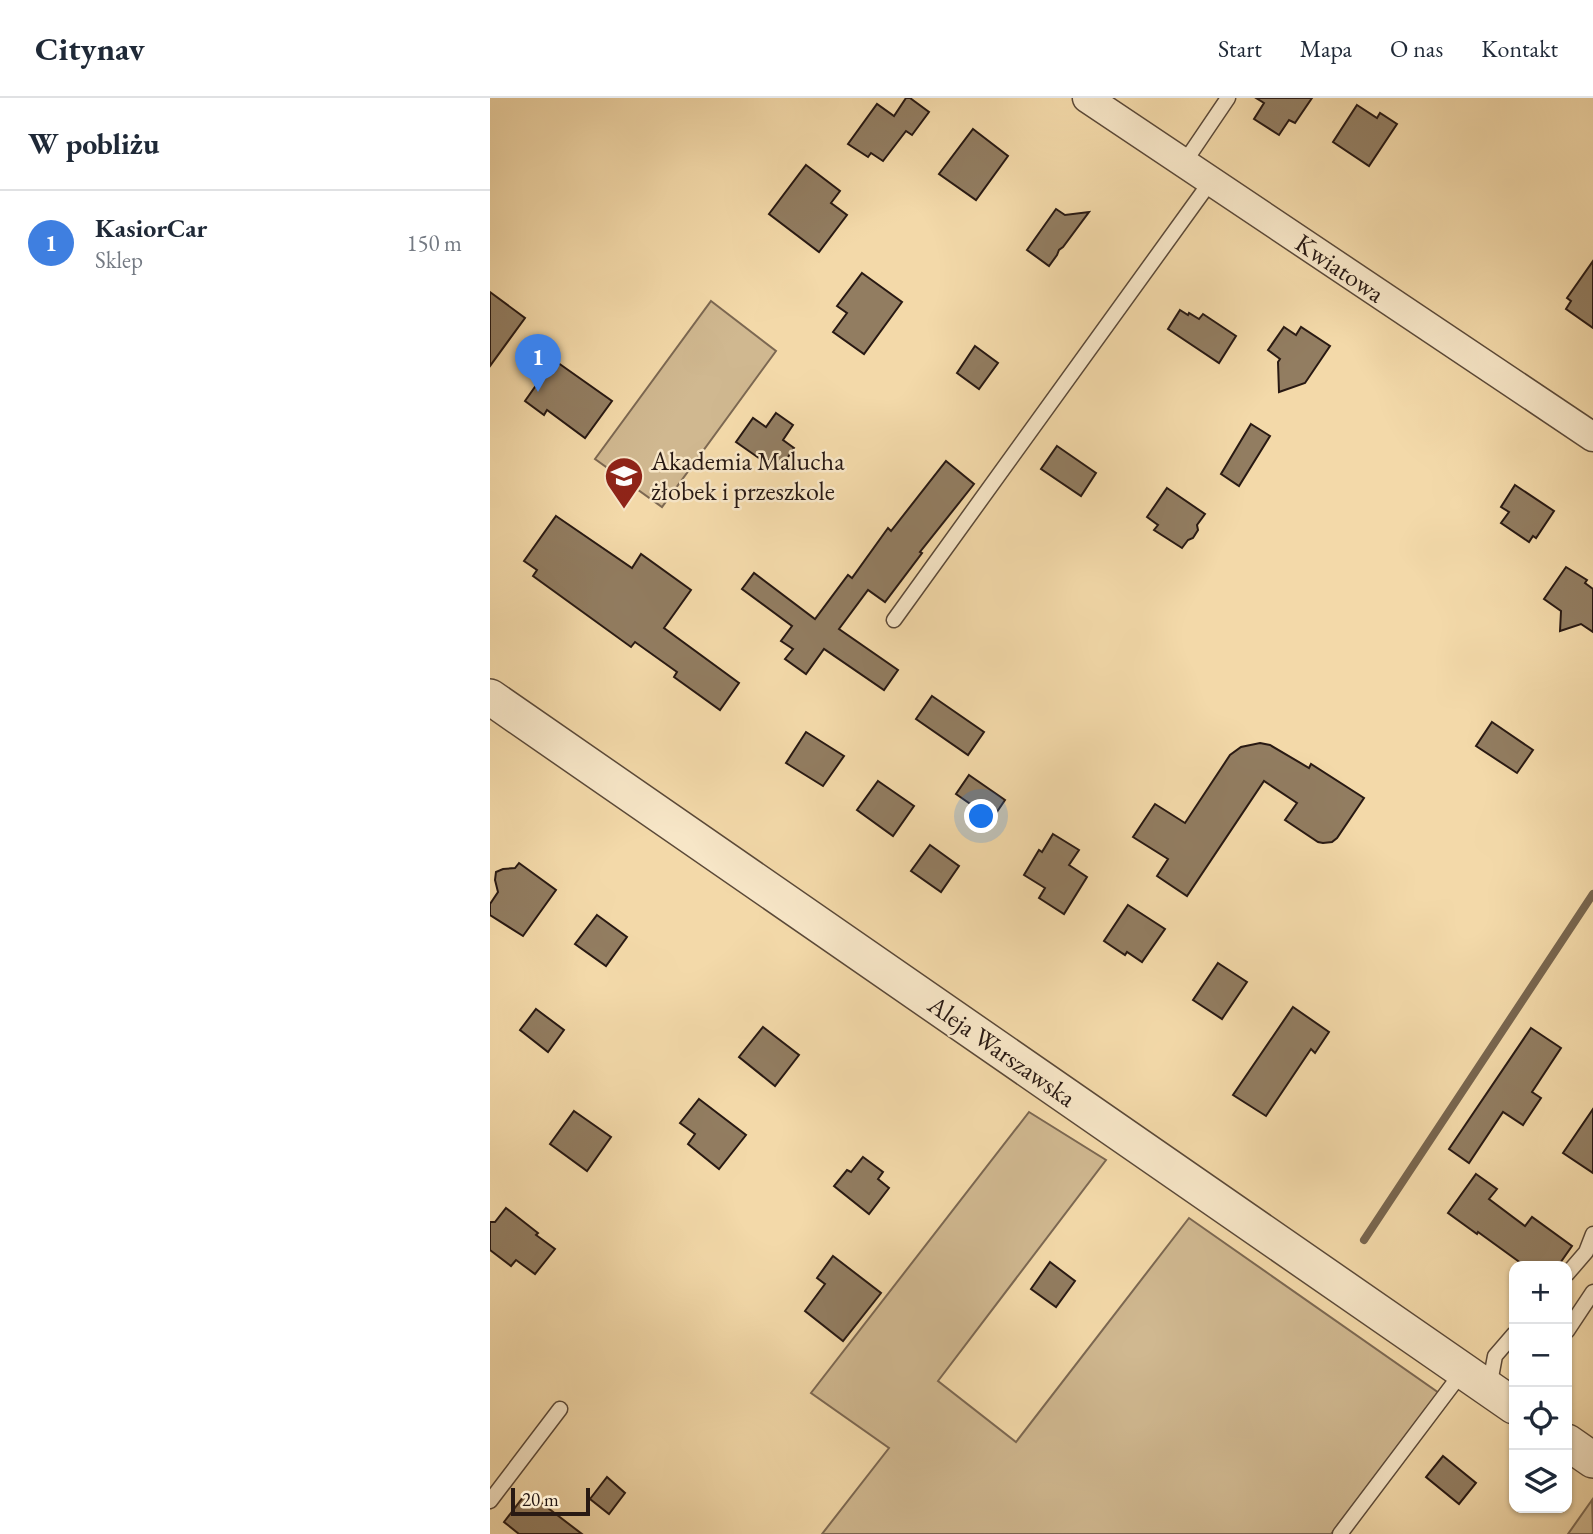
<!DOCTYPE html>
<html lang="pl">
<head>
<meta charset="utf-8">
<style>
  :root { --surface:#fff; --page:#f6f6f7; --text:#1f2937; --muted:#747a83; --line:#e0e1e3; --accent:#b45309 }
  body { margin:0; font-family:"EB Garamond",serif; background:var(--page); color:var(--text) }
  .controls { position:absolute; right:21px; bottom:21px; display:grid; overflow:hidden; border-radius:14px; box-shadow:0 2px 5px #0004 }
  .controls button { width:63px; height:63px; display:grid; place-items:center; padding:0; border:0; border-bottom:2px solid var(--line); background:var(--surface); color:var(--text); font:35px sans-serif }
  .scale { position:absolute; left:21px; bottom:18px; width:79px; box-sizing:border-box; padding-left:7px; border:4px solid #281913; border-top:0; font-size:19px; line-height:24px; white-space:nowrap; color:#281913; -webkit-text-stroke:5px #f7e6c7; paint-order:stroke }
  .you { position:absolute; left:492px; top:719px; width:24px; height:24px; margin:-18px; border:5px solid #fff; border-radius:50%; background:#1a73e8; box-shadow:0 0 0 10px #1a73e833 }
  .badge { display:grid; place-items:center; width:46px; height:46px; border-radius:50%; background:var(--accent); color:#fff; font-size:23px; font-weight:700 }
  .pin { position:absolute; translate:-50% -58px; filter:drop-shadow(0 2px 4px #0008) }
  .pin::after { content:''; position:absolute; top:37px; width:24px; height:21px; background:inherit; clip-path:polygon(0 0,100% 0,50% 100%) }
  .list { margin:0; padding:0; list-style:none }
  h2 { display:flex; justify-content:space-between; align-items:center; height:91px; margin:0; padding:0 28px; font-size:30px }
  h2 small { font-size:23px; font-weight:400; color:var(--muted) }
  .list li { display:grid; grid-template-columns:46px 1fr auto; gap:21px; align-items:center; box-sizing:border-box; height:105px; padding:0 28px; border-top:2px solid var(--line) }
  .list b { display:block; font-size:26px; white-space:nowrap }
  .list p { margin:0; font-size:23px; white-space:nowrap; color:var(--muted) }
  .list em { font-size:23px; font-style:normal; color:var(--muted) }
  .icon { flex:none; width:38px; height:38px; fill:none; stroke:currentColor; stroke-width:2; stroke-linecap:round; stroke-linejoin:round }
  .map { position:relative; flex:none; width:1103px; height:1436px; overflow:hidden }
  header { display:flex; align-items:center; gap:42px; box-sizing:border-box; height:98px; padding:0 35px; background:var(--surface); border-bottom:2px solid var(--line) }
  header strong { font-size:33px }
  nav { display:flex; gap:38px; margin-inline-start:auto; font-size:24px }
  main { display:flex }
  aside { flex:1; background:var(--surface) }
  .map>svg:first-child { display:block }
  .green { fill:#d0b890; stroke:#7c6852; stroke-width:2 }
  .lines { fill:none; stroke-linecap:round; stroke-linejoin:round }
  .stream { stroke:#78654e; stroke-width:8 }
  .building { fill:#927d61; stroke:#281913; stroke-width:2 }
  .service-casing { stroke:#5b4938; stroke-width:17 }
  .minor-casing { stroke:#5b4938; stroke-width:31 }
  .tertiary-casing { stroke:#5b4938; stroke-width:38 }
  .service { stroke:#f7e6c7; stroke-width:14 }
  .minor { stroke:#f7e6c7; stroke-width:28 }
  .tertiary { stroke:#f7e6c7; stroke-width:35 }
  .labels { text-anchor:middle; stroke-width:5; stroke-linejoin:round; paint-order:stroke }
  .street-label { font-size:26px; fill:#281913; stroke:#f7e6c7 }
  .poi-label { font-size:26px; fill:#281913; stroke:#f7e6c7; text-anchor:start }
</style>
</head>
<body>
<header>
<strong>Citynav</strong>
<nav><a>Start</a><a>Mapa</a><a>O nas</a><a>Kontakt</a></nav>
</header>
<main>
<aside>
<h2>W pobliżu<small></small></h2>
<ul class="list">
<li><span class="badge" style="background:#3f7fe0">1</span><div><b>KasiorCar</b><p>Sklep</p></div><em>150 m</em></li>
</ul>
</aside>
<div class="map">
<svg width="1103" height="1436" viewBox="0 0 1103 1436">
  <rect width="100%" height="100%" fill="#f3d9a9"/>
  <filter id="stains"><feTurbulence type="fractalNoise" baseFrequency=".00286" numOctaves="4"/><feColorMatrix values="0 0 0 0 .2 0 0 0 0 .09 0 0 0 0 .02 0 0 0 .5 -.17"/></filter>
  <radialGradient id="worn" r=".72"><stop offset=".6" stop-color="#630" stop-opacity="0"/><stop offset="1" stop-color="#630" stop-opacity=".3"/></radialGradient>
  <!-- green -->
  <g class="green">
    <path d="M 221,203 L 286,253 L 172,409 L 105,361 Z"/>
    <path d="M 539,1014 L 616,1062 L 448,1283 L 526,1344 L 699,1120 L 949,1295 L 841,1436 L 332,1436 L 399,1350 L 321,1295 Z"/>
    <path d="M 1102,1402 L 1103,1436 L 1078,1436 Z"/>
  </g>
  <g class="lines">
    <!-- stream -->
    <path class="stream" d="M 874,1142 L 1103,796"/>
  </g>
  <!-- building -->
  <g class="building">
    <path d="M 416,0 L 420,0 L 439,14 L 422,37 L 416,33 L 393,63 L 381,55 L 378,59 L 358,46 L 387,6 L 404,18 Z"/>
    <path d="M 766,0 L 822,0 L 805,25 L 799,22 L 789,37 L 764,21 L 774,5 Z"/>
    <path d="M 867,7 L 887,20 L 890,15 L 907,26 L 879,68 L 843,44 Z"/>
    <path d="M 483,31 L 518,58 L 486,102 L 449,76 Z"/>
    <path d="M 316,67 L 350,93 L 341,105 L 357,117 L 329,154 L 279,116 Z"/>
    <path d="M 566,111 L 575,117 L 599,114 L 573,149 L 569,152 L 567,157 L 559,168 L 537,152 Z"/>
    <path d="M 1103,163 L 1103,230 L 1076,211 L 1081,203 L 1077,200 Z"/>
    <path d="M 372,175 L 412,204 L 374,256 L 343,234 L 357,215 L 347,208 Z"/>
    <path d="M 0,194 L 35,220 L 0,268 Z"/>
    <path d="M 690,212 L 698,217 L 699,215 L 709,221 L 713,216 L 746,238 L 729,265 L 678,231 Z"/>
    <path d="M 794,229 L 806,237 L 811,229 L 840,248 L 815,285 L 789,294 L 788,264 L 790,261 L 778,252 Z"/>
    <path d="M 485,248 L 508,265 L 489,291 L 467,275 Z"/>
    <path d="M 64,262 L 122,303 L 95,340 L 57,312 L 54,317 L 35,303 Z"/>
    <path d="M 286,315 L 303,327 L 293,342 L 304,350 L 290,371 L 278,362 L 276,365 L 246,344 L 263,320 L 276,329 Z"/>
    <path d="M 761,326 L 780,338 L 749,388 L 731,376 Z"/>
    <path d="M 567,348 L 606,375 L 591,398 L 551,371 Z"/>
    <path d="M 456,363 L 484,386 L 430,454 L 432,455 L 395,504 L 378,492 L 349,531 L 408,572 L 394,592 L 334,551 L 316,576 L 295,561 L 303,551 L 291,543 L 302,528 L 252,491 L 264,475 L 325,521 L 358,477 L 362,480 L 398,430 L 401,433 Z"/>
    <path d="M 1025,387 L 1064,413 L 1046,440 L 1043,438 L 1039,444 L 1011,425 L 1019,414 L 1011,409 Z"/>
    <path d="M 677,390 L 715,416 L 707,427 L 708,432 L 703,440 L 698,442 L 692,450 L 664,432 L 668,427 L 657,419 Z"/>
    <path d="M 66,418 L 142,470 L 151,456 L 201,492 L 174,530 L 249,585 L 230,612 L 184,579 L 187,574 L 145,544 L 141,549 L 43,478 L 47,472 L 34,463 Z"/>
    <path d="M 1076,469 L 1097,482 L 1095,485 L 1103,491 L 1103,534 L 1091,526 L 1070,533 L 1071,513 L 1054,501 Z"/>
    <path d="M 442,598 L 494,634 L 478,657 L 426,621 Z"/>
    <path d="M 1002,624 L 1043,652 L 1027,675 L 986,648 Z"/>
    <path d="M 316,634 L 354,658 L 333,688 L 296,665 Z"/>
    <path d="M 770,645 L 780,647 L 819,670 L 821,666 L 874,700 L 847,740 L 842,744 L 833,745 L 828,744 L 795,722 L 807,705 L 774,683 L 697,798 L 667,778 L 678,761 L 643,739 L 665,706 L 695,725 L 740,657 L 751,649 Z"/>
    <path d="M 479,677 L 515,702 L 502,721 L 466,696 Z"/>
    <path d="M 388,683 L 424,708 L 403,738 L 367,712 Z"/>
    <path d="M 563,736 L 589,752 L 579,767 L 597,779 L 574,816 L 549,800 L 555,790 L 534,777 L 549,752 L 552,754 Z"/>
    <path d="M 440,747 L 469,768 L 451,794 L 421,773 Z"/>
    <path d="M 29,765 L 66,792 L 33,838 L 0,817 L 0,806 L 8,794 L 5,782 L 6,774 L 13,771 L 25,770 Z"/>
    <path d="M 638,807 L 675,831 L 652,864 L 637,854 L 635,857 L 614,843 Z"/>
    <path d="M 107,817 L 137,839 L 116,868 L 85,846 Z"/>
    <path d="M 728,865 L 757,884 L 732,921 L 703,902 Z"/>
    <path d="M 803,909 L 839,934 L 825,955 L 821,951 L 776,1018 L 743,997 Z"/>
    <path d="M 46,911 L 74,932 L 58,954 L 30,932 Z"/>
    <path d="M 273,929 L 309,957 L 285,988 L 249,959 Z"/>
    <path d="M 1041,930 L 1071,950 L 1042,994 L 1051,1000 L 1033,1027 L 1013,1014 L 979,1065 L 959,1051 Z"/>
    <path d="M 209,1001 L 256,1037 L 229,1071 L 198,1046 L 205,1036 L 190,1025 Z"/>
    <path d="M 1103,1011 L 1103,1075 L 1073,1055 Z"/>
    <path d="M 84,1013 L 121,1039 L 97,1073 L 60,1046 Z"/>
    <path d="M 373,1059 L 393,1074 L 388,1081 L 399,1090 L 379,1116 L 344,1088 L 357,1072 L 361,1074 Z"/>
    <path d="M 986,1076 L 1007,1091 L 999,1101 L 1035,1128 L 1042,1119 L 1082,1148 L 1068,1168 L 1035,1168 L 988,1134 L 987,1136 L 958,1115 Z"/>
    <path d="M 16,1110 L 48,1135 L 46,1137 L 65,1151 L 45,1176 L 26,1162 L 21,1168 L 0,1152 L 0,1124 L 5,1124 Z"/>
    <path d="M 343,1158 L 391,1195 L 353,1243 L 315,1213 L 335,1186 L 327,1180 Z"/>
    <path d="M 560,1164 L 585,1183 L 566,1209 L 541,1191 Z"/>
    <path d="M 953,1358 L 986,1385 L 969,1406 L 936,1379 Z"/>
    <path d="M 117,1379 L 135,1395 L 119,1416 L 100,1401 Z"/>
    <path d="M 37,1394 L 92,1436 L 29,1436 L 14,1424 Z"/>
  </g>
  <g class="lines">
    <!-- service casing -->
    <g class="service-casing">
      <g id="service">
        <path d="M 694,65 L 738,0"/>
        <path d="M 404,522 L 721,83"/>
        <path d="M 1077,1176 L 1096,1154 L 1103,1136"/>
        <path d="M 1077,1233 L 1103,1194"/>
        <path d="M 999,1290 L 1005,1258 L 1024,1236"/>
        <path d="M 0,1403 L 70,1311"/>
        <path d="M 850,1436 L 973,1273"/>
      </g>
    </g>
    <!-- minor casing -->
    <g class="minor-casing">
      <path id="minor" d="M 597,0 L 1103,339"/>
    </g>
    <!-- tertiary casing -->
    <g class="tertiary-casing">
      <g id="tertiary">
        <path d="M 0,599 L 1024,1308"/>
        <path d="M 1077,1344 L 1103,1362"/>
      </g>
    </g>
    <!-- service -->
    <use href="#service" class="service"/>
    <!-- minor -->
    <use href="#minor" class="minor"/>
    <!-- tertiary -->
    <use href="#tertiary" class="tertiary"/>
  </g>
  <!-- icons -->
  <defs>
    <g id="school-pin" transform="scale(2.0125)"><path d="M0 17L-7.5 6A9.5 9.5 0 1 1 7.5 6Z" fill="#8f2418" stroke="#f7e6c7"/><path d="M0-5L7-2L0 1L-7-2ZM-4 1L0 2.5L4 1V4Q0 6-4 4Z" fill="#fff"/></g>
  </defs>
  <g fill-rule="evenodd">
    <use href="#school-pin" x="134" y="378"/>
  </g>
  <g class="labels">
    <!-- street labels -->
    <g class="street-label">
      <text transform="translate(850 170) rotate(34)" y="9">Kwiatowa</text>
      <text transform="translate(512 953) rotate(35)" y="9">Aleja Warszawska</text>
    </g>
    <!-- poi labels -->
    <g class="poi-label">
      <text x="161" y="372">Akademia Malucha<tspan x="161" dy="30">żłobek i przeszkole</tspan></text>
    </g>
  </g>
  <rect width="100%" height="100%" filter="url(#stains)"/>
  <rect width="100%" height="100%" fill="url(#worn)"/>
</svg>
<div class="controls">
<button>+</button>
<button>−</button>
<button><svg class="icon" aria-label="locate" viewBox="0 0 24 24"><circle cx="12" cy="12" r="6"/><path d="M12 2v4M12 18v4M2 12h4M18 12h4"/></svg></button>
<button><svg class="icon" aria-label="layers" viewBox="0 0 24 24"><path d="M12 4l9 5-9 5-9-5zM3 14l9 5 9-5"/></svg></button>
</div>
<div class="scale">20 m</div>
<div class="you"></div>
<div class="pin badge" style="left:48px;top:294px;background:#3f7fe0">1</div>
</div>
</main>
</body>
</html>
